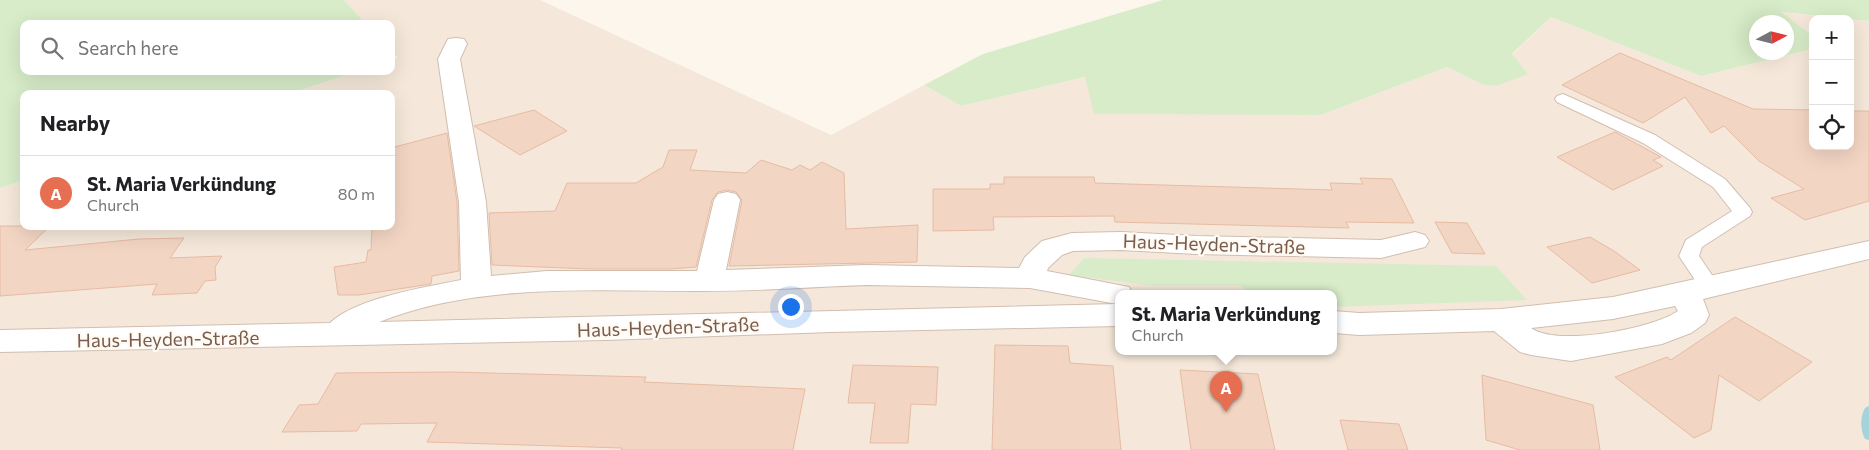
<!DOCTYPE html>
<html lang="en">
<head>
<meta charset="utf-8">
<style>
  :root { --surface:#fff; --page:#f2f2f2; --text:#202124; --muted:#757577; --line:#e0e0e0; --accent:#e76f51 }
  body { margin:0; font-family:Commissioner,sans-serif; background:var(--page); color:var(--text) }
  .controls { position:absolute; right:15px; top:15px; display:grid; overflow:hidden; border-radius:10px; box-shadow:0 5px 20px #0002 }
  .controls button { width:45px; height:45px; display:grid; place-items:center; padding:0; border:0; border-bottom:1px solid var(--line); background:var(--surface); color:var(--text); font:25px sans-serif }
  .compass { position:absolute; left:1749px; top:15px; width:45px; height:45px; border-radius:50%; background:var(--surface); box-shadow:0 5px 20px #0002; rotate:83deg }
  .you { position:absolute; left:790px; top:306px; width:18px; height:18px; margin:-12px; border:4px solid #fff; border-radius:50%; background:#1a73e8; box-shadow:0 0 0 8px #1a73e833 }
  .badge { display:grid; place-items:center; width:32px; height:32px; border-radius:50%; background:var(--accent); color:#fff; font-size:16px; font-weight:700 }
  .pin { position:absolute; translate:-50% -41px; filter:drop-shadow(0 1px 2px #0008) }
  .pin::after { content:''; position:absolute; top:26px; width:18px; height:15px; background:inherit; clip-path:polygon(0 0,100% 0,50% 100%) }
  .popup { position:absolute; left:1115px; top:290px; width:222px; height:65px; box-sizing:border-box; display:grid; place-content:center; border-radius:10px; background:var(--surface); filter:drop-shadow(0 1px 4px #0005); font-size:16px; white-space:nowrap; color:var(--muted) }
  .popup b { font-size:19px; color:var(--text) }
  .popup::after { content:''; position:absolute; left:50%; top:100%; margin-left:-10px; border:10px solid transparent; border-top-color:var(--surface) }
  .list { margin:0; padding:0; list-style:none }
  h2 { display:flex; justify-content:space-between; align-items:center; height:65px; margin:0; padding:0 20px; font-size:21px }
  h2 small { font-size:16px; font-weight:400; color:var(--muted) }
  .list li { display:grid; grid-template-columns:32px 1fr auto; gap:15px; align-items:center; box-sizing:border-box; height:75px; padding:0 20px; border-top:1px solid var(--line) }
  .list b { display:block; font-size:19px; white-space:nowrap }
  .list p { margin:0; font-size:16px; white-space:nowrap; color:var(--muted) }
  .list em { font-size:16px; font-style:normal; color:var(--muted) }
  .icon { flex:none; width:28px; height:28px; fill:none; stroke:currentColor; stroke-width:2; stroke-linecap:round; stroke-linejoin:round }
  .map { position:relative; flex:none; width:1869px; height:450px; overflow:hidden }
  .search { position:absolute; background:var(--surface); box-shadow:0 5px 20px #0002; left:20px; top:20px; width:375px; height:55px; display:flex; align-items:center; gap:12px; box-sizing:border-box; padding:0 18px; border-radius:10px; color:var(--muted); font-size:19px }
  .panel { position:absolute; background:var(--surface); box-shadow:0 5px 20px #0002; left:20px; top:90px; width:375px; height:140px; border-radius:10px }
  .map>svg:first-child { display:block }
  .residential { fill:#f5e8da; fill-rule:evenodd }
  .green { fill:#d8ecc9; fill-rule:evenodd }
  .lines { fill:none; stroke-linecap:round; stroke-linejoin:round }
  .stream { fill:#a5d3da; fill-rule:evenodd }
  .building { fill:#f3d5c3; stroke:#e6bba3 }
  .lane-casing { stroke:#d1beb0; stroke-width:2 }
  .street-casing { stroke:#d1beb0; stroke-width:2 }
  .lane { fill:#fff; fill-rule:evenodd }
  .street { fill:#fff; fill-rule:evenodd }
  .labels { text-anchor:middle; stroke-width:4.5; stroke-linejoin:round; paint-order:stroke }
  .street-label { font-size:19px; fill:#7a5c4d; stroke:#fffaf3 }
</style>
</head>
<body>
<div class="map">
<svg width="1869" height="450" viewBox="0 0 1869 450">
  <rect width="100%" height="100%" fill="#fdf6ec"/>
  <!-- residential -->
  <g class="residential">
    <path d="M 344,0 L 540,0 L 831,135 L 924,85 L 961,106 L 1086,77 L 1321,115 L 1447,67 L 1481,84 L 1528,74 L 1512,55 L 1551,17 L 1701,76 L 1813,49 L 1813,146 L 1850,146 L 1850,19 L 1869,21 L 1869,450 L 0,450 L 0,188 L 24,180 L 24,226 L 391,226 L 391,94 L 289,94 L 358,71 L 391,71 L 391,60 L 398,58 L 391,51 L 391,24 L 366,24 ZM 1118,293 L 1334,293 L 1334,351 L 1118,351 Z"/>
    <path d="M 1779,12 L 1848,19 L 1813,19 L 1813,36 Z"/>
  </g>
  <!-- green -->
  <g class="green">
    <path d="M 0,0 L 344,0 L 366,24 L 24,24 L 24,71 L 358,71 L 289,94 L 24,94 L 24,180 L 0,188 Z"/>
    <path d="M 1163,0 L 1869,0 L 1869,21 L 1781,12 L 1813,36 L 1813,49 L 1701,76 L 1551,17 L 1512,54 L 1528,74 L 1496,86 L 1481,84 L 1447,67 L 1321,115 L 1094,114 L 1085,77 L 961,106 L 924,85 L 983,54 ZM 1786,22 L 1786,52 L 1756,52 L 1756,22 Z"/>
    <path d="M 1084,258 L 1496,266 L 1527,300 L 1334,307 L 1334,293 L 1249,293 L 1241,286 L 1155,286 L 1069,275 Z"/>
  </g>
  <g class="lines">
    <!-- stream -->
    <path class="stream" d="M 1869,406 L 1869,440 L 1865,439 C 1860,429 1860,417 1865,408 Z"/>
  </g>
  <!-- building -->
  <g class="building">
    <path d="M 1620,53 L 1753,109 L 1813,110 L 1813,146 L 1850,146 L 1850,111 L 1869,111 L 1869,201 L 1805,220 L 1771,198 L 1804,189 L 1759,161 L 1724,126 L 1711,133 L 1685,97 L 1643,123 L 1562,85 Z"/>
    <path d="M 534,110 L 567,131 L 520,155 L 474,126 Z"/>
    <path d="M 1615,132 L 1661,157 L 1653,160 L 1663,166 L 1613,190 L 1557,157 Z"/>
    <path d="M 447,133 L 457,202 L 459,271 L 432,276 L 431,284 L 359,295 L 338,295 L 334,267 L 366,262 L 368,250 L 371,250 L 372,226 L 391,226 L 391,148 Z"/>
    <path d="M 669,150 L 697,150 L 690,170 L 746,173 L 761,160 L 792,170 L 800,165 L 810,170 L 822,162 L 844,173 L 846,229 L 918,225 L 917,262 L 729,266 L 742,200 L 736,192 L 727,190 L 718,192 L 712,200 L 696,267 L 671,269 L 589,269 L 492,265 L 489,213 L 555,211 L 567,183 L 636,183 L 663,167 Z"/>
    <path d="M 1004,177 L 1094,177 L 1095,183 L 1332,190 L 1330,183 L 1363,184 L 1360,178 L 1392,179 L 1414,223 L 1346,222 L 1349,228 L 1115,222 L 1114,216 L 993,217 L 994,230 L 933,231 L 933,189 L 990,189 L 990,184 L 1004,184 Z"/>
    <path d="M 1435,222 L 1467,223 L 1485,254 L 1452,253 Z"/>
    <path d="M 0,226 L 50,226 L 25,250 L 139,239 L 184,238 L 170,258 L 222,256 L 215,267 L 216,280 L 205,281 L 197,293 L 152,295 L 157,284 L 0,296 Z"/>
    <path d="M 1590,237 L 1614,251 L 1640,270 L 1592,283 L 1547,247 Z"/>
    <path d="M 1735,317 L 1812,362 L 1759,401 L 1719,375 L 1711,430 L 1694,438 L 1615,377 L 1667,357 L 1671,360 Z"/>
    <path d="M 995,345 L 1068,346 L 1070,363 L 1113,366 L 1121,450 L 992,450 Z"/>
    <path d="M 853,365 L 938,367 L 936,405 L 911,404 L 908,443 L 870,443 L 875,403 L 848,403 Z"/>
    <path d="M 1180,370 L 1258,374 L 1275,450 L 1191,450 Z"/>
    <path d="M 451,372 L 646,377 L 644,382 L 805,389 L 793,450 L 621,450 L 622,448 L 427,442 L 437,423 L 361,424 L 357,431 L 282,432 L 299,405 L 318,404 L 336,373 Z"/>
    <path d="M 1482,375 L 1593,405 L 1600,450 L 1520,450 L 1486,440 Z"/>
    <path d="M 1340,420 L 1399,424 L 1408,450 L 1348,450 Z"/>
  </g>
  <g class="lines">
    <!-- lane casing -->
    <g class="lane-casing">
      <path id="lane" d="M 1563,94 L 1655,135 L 1725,179 L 1750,208 L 1752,212 L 1750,216 L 1702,247 L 1699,256 L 1720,287 L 1717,292 L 1710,294 L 1703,292 L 1679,256 L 1686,240 L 1732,211 L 1713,187 L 1643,143 L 1557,102 L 1555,99 L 1557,96 Z"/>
    </g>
    <!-- street casing -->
    <g class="street-casing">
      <g id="street">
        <path d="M 456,38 L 464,39 L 467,44 L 460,59 L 486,202 L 491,276 L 547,271 L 697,271 L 714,200 L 718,194 L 727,192 L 736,194 L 740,200 L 726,270 L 866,265 L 1019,268 L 1025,257 L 1042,241 L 1072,233 L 1121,232 L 1197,236 L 1381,240 L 1415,232 L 1425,235 L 1429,241 L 1425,247 L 1381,258 L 1197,254 L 1121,250 L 1073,251 L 1062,255 L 1048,268 L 1047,271 L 1129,287 L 1132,293 L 1118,293 L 1118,326 L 831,332 L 605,340 L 0,352 L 0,330 L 330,323 C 356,298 426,287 461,280 L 459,202 L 438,59 L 448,39 ZM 866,285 L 1030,288 L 1117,304 L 379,322 C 478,282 598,291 703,291 C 757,291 812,287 866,285 Z"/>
        <path d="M 1869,241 L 1869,259 L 1703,299 L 1709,315 L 1705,323 L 1691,333 L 1662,344 L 1571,361 L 1531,355 L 1520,352 L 1494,331 L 1359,335 L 1334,333 L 1334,311 L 1359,313 L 1501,309 L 1613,297 ZM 1675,306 L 1678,311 C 1652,329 1556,347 1531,328 L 1613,319 Z"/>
      </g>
    </g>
    <!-- lane -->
    <use href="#lane" class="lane"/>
    <!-- street -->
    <use href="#street" class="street"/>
  </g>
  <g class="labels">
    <!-- street labels -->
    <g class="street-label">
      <text transform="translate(1214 244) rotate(2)" y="7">Haus-Heyden-Straße</text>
      <text transform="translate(668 327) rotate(-2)" y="7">Haus-Heyden-Straße</text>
      <text transform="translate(168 339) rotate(-1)" y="7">Haus-Heyden-Straße</text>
    </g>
  </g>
</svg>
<div class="controls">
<button>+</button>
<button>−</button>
<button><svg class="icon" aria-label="locate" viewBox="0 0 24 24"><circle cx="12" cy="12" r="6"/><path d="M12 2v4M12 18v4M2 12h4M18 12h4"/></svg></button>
</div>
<svg class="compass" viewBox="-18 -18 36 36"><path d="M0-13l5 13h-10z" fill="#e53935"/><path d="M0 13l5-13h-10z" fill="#757577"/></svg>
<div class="you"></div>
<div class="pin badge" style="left:1226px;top:412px">A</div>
<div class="popup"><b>St. Maria Verkündung</b>Church</div>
<div class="search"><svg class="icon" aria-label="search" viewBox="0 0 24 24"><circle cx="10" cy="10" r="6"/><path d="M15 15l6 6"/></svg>Search here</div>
<section class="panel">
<h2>Nearby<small></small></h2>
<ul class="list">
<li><span class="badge">A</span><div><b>St. Maria Verkündung</b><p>Church</p></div><em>80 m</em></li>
</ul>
</section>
</div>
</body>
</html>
